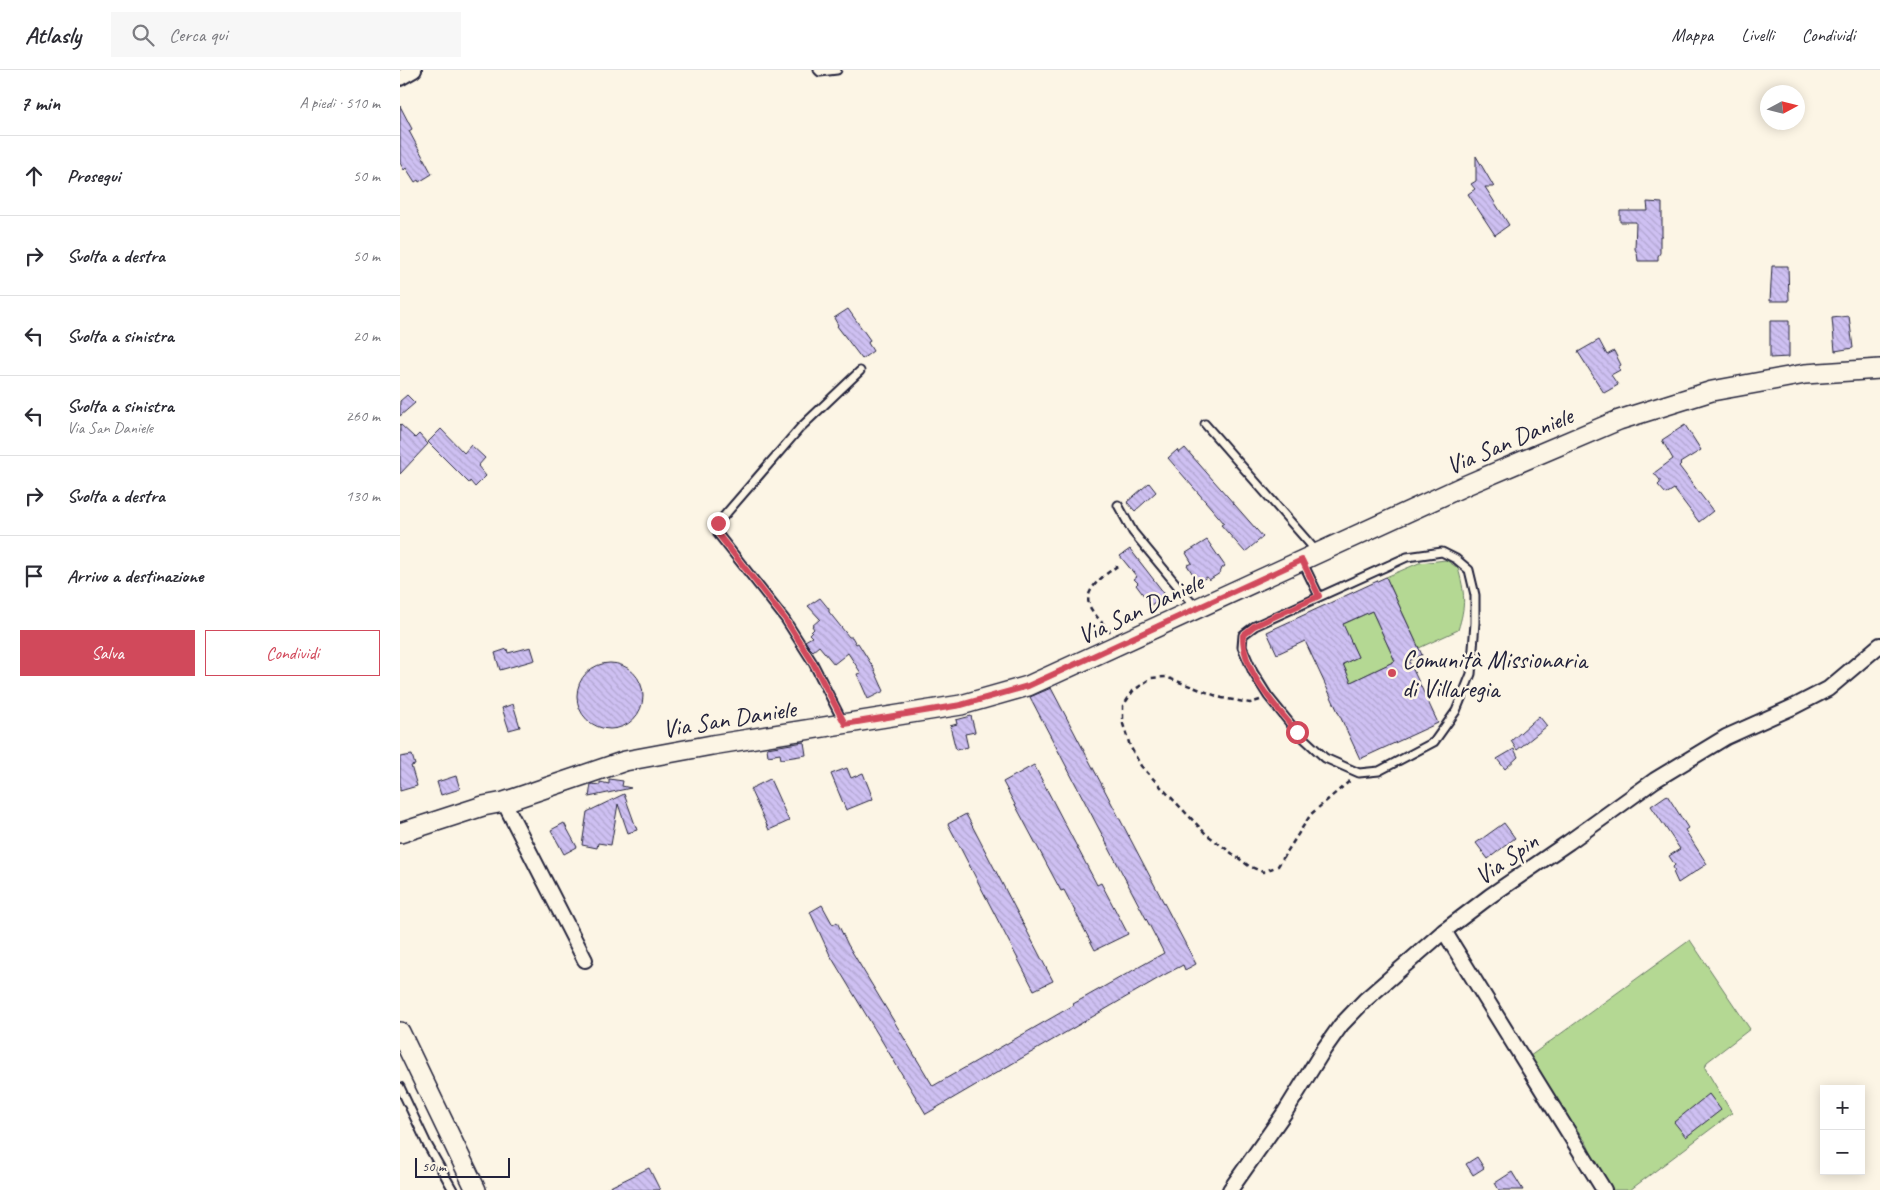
<!DOCTYPE html>
<html lang="it">
<head>
<meta charset="utf-8">
<style>
  :root { --surface:#fff; --page:#f7f7f7; --text:#2b2b33; --muted:#7c7c81; --line:#e1e1e2; --accent:#d1495b }
  body { margin:0; font-family:Caveat,sans-serif; background:var(--page); color:var(--text) }
  .controls { position:absolute; right:15px; bottom:15px; display:grid; overflow:hidden; border-radius:0px; box-shadow:0 2px 12px #0003 }
  .controls button { width:45px; height:45px; display:grid; place-items:center; padding:0; border:0; border-bottom:1px solid var(--line); background:var(--surface); color:var(--text); font:25px sans-serif }
  .compass { position:absolute; left:1360px; top:15px; width:45px; height:45px; border-radius:50%; background:var(--surface); box-shadow:0 2px 12px #0003; rotate:83deg }
  .scale { position:absolute; left:15px; bottom:12px; width:95px; box-sizing:border-box; padding-left:5px; border:2px solid #22223b; border-top:0; font-size:14px; line-height:18px; white-space:nowrap; color:#22223b; -webkit-text-stroke:4px #fcf5e5; paint-order:stroke }
  .stop { position:absolute; width:15px; height:15px; margin:-11px; border:4px solid #d1495b; border-radius:50%; background:#fff }
  .stop.end { background:#d1495b; border-color:#fff; box-shadow:0 1px 5px #0008 }
  .list { margin:0; padding:0; list-style:none }
  h2 { display:flex; justify-content:space-between; align-items:center; height:65px; margin:0; padding:0 20px; font-size:21px }
  h2 small { font-size:16px; font-weight:400; color:var(--muted) }
  .list li { display:grid; grid-template-columns:32px 1fr auto; gap:15px; align-items:center; box-sizing:border-box; height:80px; padding:0 20px; border-top:1px solid var(--line) }
  .list b { display:block; font-size:19px; white-space:nowrap }
  .list p { margin:0; font-size:16px; white-space:nowrap; color:var(--muted) }
  .list em { font-size:16px; font-style:normal; color:var(--muted) }
  .actions { display:flex; gap:10px; padding:15px 20px }
  .actions a { flex:1; padding:11px 0; border:1px solid var(--accent); border-radius:0px; text-align:center; font-size:18px; color:var(--accent) }
  .actions .main { background:var(--accent); color:#fff }
  .icon { flex:none; width:28px; height:28px; fill:none; stroke:currentColor; stroke-width:2; stroke-linecap:round; stroke-linejoin:round }
  .map { position:relative; flex:none; width:1480px; height:1120px; overflow:hidden }
  header { display:flex; align-items:center; gap:30px; box-sizing:border-box; height:70px; padding:0 25px; background:var(--surface); border-bottom:1px solid var(--line) }
  header strong { font-size:24px }
  nav { display:flex; gap:28px; margin-inline-start:auto; font-size:18px }
  .search { width:350px; height:45px; background:var(--page); display:flex; align-items:center; gap:12px; box-sizing:border-box; padding:0 18px; border-radius:0px; color:var(--muted); font-size:19px }
  main { display:flex }
  aside { flex:1; background:var(--surface) }
  .map>svg:first-child { display:block }
  .grass { fill:#b4d893; stroke:#6b7d67 }
  .building { fill:url(#building-back-hatch); stroke:#22223b; fill-rule:evenodd }
  .lines { fill:none; stroke-linecap:round; stroke-linejoin:round }
  .lane-casing { stroke:#22223b; stroke-width:11 }
  .street-casing { stroke:#22223b; stroke-width:18 }
  .secondary-casing { stroke:#22223b; stroke-width:22 }
  .path { stroke:#22223b; stroke-width:2.5; stroke-dasharray:5 4; stroke-linecap:butt }
  .lane { stroke:#fcf5e5; stroke-width:7 }
  .street { stroke:#fcf5e5; stroke-width:14 }
  .secondary { stroke:#fcf5e5; stroke-width:19 }
  .route { stroke:#d1495b; stroke-width:6 }
  .poi-dot { fill:#d1495b; stroke:#fcf5e5; stroke-width:2 }
  .labels { text-anchor:middle; stroke-width:5; stroke-linejoin:round; paint-order:stroke }
  .street-label { font-size:25px; fill:#22223b; stroke:#fcf5e5 }
  .poi-label { font-size:25px; fill:#22223b; stroke:#fcf5e5; text-anchor:start }
</style>
</head>
<body>
<header>
<strong>Atlasly</strong>
<div class="search"><svg class="icon" aria-label="search" viewBox="0 0 24 24"><circle cx="10" cy="10" r="6"/><path d="M15 15l6 6"/></svg>Cerca qui</div>
<nav><a>Mappa</a><a>Livelli</a><a>Condividi</a></nav>
</header>
<main>
<aside>
<h2>7 min<small>A piedi · 510 m</small></h2>
<ul class="list">
<li><svg class="icon" aria-label="ahead" viewBox="0 0 24 24"><path d="M12 20V5M6 11l6-6 6 6"/></svg><div><b>Prosegui</b></div><em>50 m</em></li>
<li><svg class="icon" aria-label="right" viewBox="0 0 24 24"><path d="M7 20v-9h11M14 6l5 5-5 5"/></svg><div><b>Svolta a destra</b></div><em>50 m</em></li>
<li><svg class="icon" aria-label="left" viewBox="0 0 24 24"><path d="M17 20v-9H6M10 6l-5 5 5 5"/></svg><div><b>Svolta a sinistra</b></div><em>20 m</em></li>
<li><svg class="icon" aria-label="left" viewBox="0 0 24 24"><path d="M17 20v-9H6M10 6l-5 5 5 5"/></svg><div><b>Svolta a sinistra</b><p>Via San Daniele</p></div><em>260 m</em></li>
<li><svg class="icon" aria-label="right" viewBox="0 0 24 24"><path d="M7 20v-9h11M14 6l5 5-5 5"/></svg><div><b>Svolta a destra</b></div><em>130 m</em></li>
<li><svg class="icon" aria-label="arrive" viewBox="0 0 24 24"><path d="M6 21V4h12l-3 4 3 4H6"/></svg><div><b>Arrivo a destinazione</b></div></li>
</ul>
<div class="actions"><a class="main">Salva</a><a>Condividi</a></div>
</aside>
<div class="map">
<svg width="1480" height="1120" viewBox="0 0 1480 1120">
  <defs>
    <pattern id="building-back-hatch" width="6" height="6" patternUnits="userSpaceOnUse" patternTransform="scale(1.25)"><rect width="6" height="6" fill="#cec0f2"/><path d="M-1 5l2 2M0 0l6 6M5-1l2 2" fill="none" stroke="#b1a5d0"/></pattern>
  </defs>
  <rect width="100%" height="100%" fill="#fcf5e5"/>
  <filter id="ink" filterUnits="userSpaceOnUse"><feTurbulence type="fractalNoise" baseFrequency=".02" numOctaves="2"/><feDisplacementMap in="SourceGraphic" scale="10" xChannelSelector="R" yChannelSelector="G"/><feConvolveMatrix kernelMatrix="1 2 1 2 8 2 1 2 1" color-interpolation-filters="sRGB"/></filter>
  <g filter="url(#ink)">
    <!-- grass -->
    <g class="grass">
      <path d="M 1046,490 L 1058,498 C 1065,523 1066,535 1058,560 L 1019,578 L 986,507 L 1019,493 Z"/>
      <path d="M 972,541 L 995,591 L 951,612 L 943,594 L 958,587 L 950,570 L 937,557 Z"/>
      <path d="M 1290,870 L 1350,959 L 1307,992 L 1305,998 L 1332,1043 L 1230,1120 L 1208,1120 L 1186,1072 L 1126,989 Z"/>
    </g>
    <!-- building -->
    <g class="building">
      <path d="M 0,36 L 12,59 L 9,61 L 32,104 L 19,112 L 18,110 L 15,112 L 6,98 L 4,100 L 0,93 Z"/>
      <path d="M 1076,86 L 1094,117 L 1085,117 L 1109,155 L 1095,165 L 1068,124 L 1075,119 L 1071,114 L 1076,111 Z"/>
      <path d="M 1247,132 L 1262,133 L 1262,166 L 1260,166 L 1260,183 L 1258,186 L 1258,191 L 1238,191 L 1237,183 L 1235,179 L 1236,152 L 1220,152 L 1220,141 L 1248,141 Z"/>
      <path d="M 1372,196 L 1388,196 L 1389,231 L 1370,231 Z"/>
      <path d="M 448,239 L 470,270 L 468,273 L 473,281 L 462,289 L 437,256 L 438,255 L 434,248 Z"/>
      <path d="M 1449,246 L 1453,278 L 1435,281 L 1432,248 Z"/>
      <path d="M 1370,251 L 1389,251 L 1389,287 L 1370,288 Z"/>
      <path d="M 1199,270 L 1207,285 L 1214,281 L 1221,295 L 1218,297 L 1220,300 L 1211,305 L 1218,315 L 1204,323 L 1178,282 Z"/>
      <path d="M 7,325 L 15,333 L 0,346 L 0,331 Z"/>
      <path d="M 0,354 L 15,368 L 19,364 L 28,374 L 0,404 Z"/>
      <path d="M 1285,355 L 1301,380 L 1280,393 L 1281,394 L 1279,396 L 1313,441 L 1299,452 L 1274,419 L 1266,424 L 1258,415 L 1260,413 L 1260,410 L 1254,403 L 1273,389 L 1262,370 Z"/>
      <path d="M 41,359 L 64,383 L 71,375 L 85,388 L 78,396 L 86,406 L 75,417 L 70,411 L 69,413 L 28,372 Z"/>
      <path d="M 785,378 L 863,467 L 845,482 L 821,455 L 824,453 L 768,388 L 777,380 L 779,383 Z"/>
      <path d="M 749,413 L 756,422 L 735,441 L 727,432 Z"/>
      <path d="M 807,470 L 825,496 L 822,498 L 820,503 L 809,510 L 807,507 L 798,512 L 787,495 L 792,493 L 786,483 Z"/>
      <path d="M 730,479 L 764,523 L 762,526 L 762,527 L 751,535 L 736,515 L 738,513 L 734,509 L 737,507 L 720,486 Z"/>
      <path d="M 986,507 L 1022,585 L 1009,591 L 1038,653 L 960,689 L 905,571 L 877,584 L 867,562 ZM 972,541 L 995,591 L 951,612 L 943,594 L 958,587 L 943,554 Z"/>
      <path d="M 420,528 L 429,539 L 429,542 L 449,567 L 452,567 L 456,574 L 458,573 L 473,597 L 484,621 L 468,629 L 457,604 L 461,603 L 448,583 L 434,594 L 419,576 L 413,581 L 409,577 L 405,571 L 412,567 L 409,564 L 414,559 L 412,556 L 420,549 L 408,536 Z"/>
      <path d="M 131,577 L 135,590 L 100,600 L 95,583 L 107,579 L 108,583 Z"/>
      <circle cx="210" cy="626" r="33"/>
      <path d="M 651,618 L 796,894 L 785,900 L 783,895 L 764,905 L 526,1044 L 430,885 L 410,842 L 422,835 L 433,855 L 437,852 L 448,875 L 533,1016 L 674,935 L 673,934 L 764,883 L 630,627 Z"/>
      <path d="M 113,634 L 120,657 L 109,660 L 102,638 Z"/>
      <path d="M 571,646 L 575,662 L 565,664 L 568,677 L 556,680 L 550,656 L 557,654 L 556,650 Z"/>
      <path d="M 1139,646 L 1147,656 L 1117,680 L 1111,671 Z"/>
      <path d="M 404,672 L 406,685 L 381,689 L 380,684 L 368,686 L 367,678 Z"/>
      <path d="M 1114,679 L 1118,687 L 1105,699 L 1097,689 Z"/>
      <path d="M 12,685 L 15,695 L 11,696 L 17,716 L 0,721 L 0,687 Z"/>
      <path d="M 634,695 L 697,815 L 701,813 L 728,864 L 695,880 L 664,820 L 661,821 L 603,712 Z"/>
      <path d="M 447,698 L 451,708 L 463,703 L 473,729 L 446,740 L 431,704 Z"/>
      <path d="M 56,706 L 60,719 L 41,725 L 37,712 Z"/>
      <path d="M 209,709 L 223,711 L 222,716 L 231,718 L 189,727 L 191,714 L 200,715 L 200,712 L 209,714 Z"/>
      <path d="M 370,709 L 389,751 L 369,760 L 350,719 Z"/>
      <path d="M 224,724 L 237,760 L 228,763 L 218,734 L 211,775 L 198,773 L 197,778 L 182,775 L 187,742 Z"/>
      <path d="M 1267,725 L 1288,758 L 1285,760 L 1307,794 L 1278,813 L 1273,802 L 1275,801 L 1273,797 L 1275,795 L 1269,786 L 1280,779 L 1251,736 Z"/>
      <path d="M 566,744 L 653,911 L 634,920 L 548,754 Z"/>
      <path d="M 164,753 L 177,777 L 164,784 L 151,760 Z"/>
      <path d="M 1104,753 L 1115,768 L 1088,789 L 1076,773 Z"/>
      <path d="M 1309,1024 L 1321,1040 L 1286,1067 L 1274,1052 Z"/>
      <path d="M 1077,1087 L 1084,1098 L 1073,1105 L 1066,1094 Z"/>
      <path d="M 249,1098 L 260,1120 L 204,1120 Z"/>
      <path d="M 1112,1102 L 1123,1120 L 1099,1120 L 1095,1113 Z"/>
    </g>
    <g class="lines">
      <!-- lane casing -->
      <g class="lane-casing">
        <g id="lane">
          <path d="M 418,0 L 420,2 L 437,0"/>
          <path d="M 805,354 L 917,482"/>
          <path d="M 718,435 L 733,462 L 795,537"/>
          <path d="M 1042,482 L 1056,489 L 1069,500 L 1075,525 L 1075,553 L 1071,604 L 1056,641 L 1034,672 L 979,701 L 959,703 L 925,688 L 897,662 L 868,626 L 853,602 L 842,577 L 843,565 L 855,556 L 1007,487 Z"/>
          <path d="M 902,491 L 919,526"/>
          <path d="M 443,652 L 413,593 L 385,549 L 318,464 L 318,453 L 400,358 L 460,301"/>
          <path d="M 0,1017 L 27,1074 L 53,1120"/>
        </g>
      </g>
      <!-- street casing -->
      <g class="street-casing">
        <g id="street">
          <path d="M 0,8 L 14,0"/>
          <path d="M 104,732 L 185,890"/>
          <path d="M 1044,861 L 1204,1120"/>
          <path d="M 830,1120 L 885,1042 L 924,979 L 941,955 L 965,930 L 1044,861 L 1090,826 L 1169,772 L 1255,710 L 1326,667 L 1393,637 L 1428,619 L 1480,575"/>
        </g>
      </g>
      <!-- secondary casing -->
      <g class="secondary-casing">
        <g id="secondary">
          <path d="M 0,763 L 83,736 L 104,732 L 225,691 L 312,675 L 561,635 L 628,616 L 1064,416 L 1219,350 L 1312,321 L 1405,304 L 1480,299"/>
          <path d="M 0,962 L 76,1120"/>
        </g>
      </g>
      <!-- path -->
      <g class="path">
        <path d="M 710,562 C 704,554 695,546 690,537 C 681,519 708,503 720,494"/>
        <path d="M 860,630 L 850,633 L 822,628 L 766,607 L 751,608 L 733,621 L 723,636 L 723,654 L 730,676 L 741,696 L 806,764 L 849,796 L 863,802 L 878,796 L 911,744 L 952,709"/>
      </g>
      <!-- lane -->
      <use href="#lane" class="lane"/>
      <!-- street -->
      <use href="#street" class="street"/>
      <!-- secondary -->
      <use href="#secondary" class="secondary"/>
    </g>
  </g>
  <g class="lines" filter="url(#ink)">
    <!-- route -->
    <path class="route" d="M 318,453 L 318,464 L 385,549 L 413,593 L 445,654 L 561,635 L 628,616 L 902,490 L 919,526 L 854,556 L 843,565 C 842,602 875,635 897,662"/>
  </g>
  <!-- markers -->
  <circle class="poi-dot" cx="992" cy="603" r="5"/>
  <g class="labels">
    <!-- street labels -->
    <g class="street-label">
      <text transform="translate(1109 370) rotate(-23)" y="9">Via San Daniele</text>
      <text transform="translate(740 538) rotate(-25)" y="9">Via San Daniele</text>
      <text transform="translate(329 648) rotate(-9)" y="9">Via San Daniele</text>
      <text transform="translate(1106 788) rotate(-35)" y="9">Via Spin</text>
    </g>
    <!-- poi labels -->
    <g class="poi-label">
      <text x="1002" y="598">Comunità Missionaria<tspan x="1002" dy="29">di Villaregia</tspan></text>
    </g>
  </g>
</svg>
<div class="controls">
<button>+</button>
<button>−</button>
</div>
<svg class="compass" viewBox="-18 -18 36 36"><path d="M0-13l5 13h-10z" fill="#e53935"/><path d="M0 13l5-13h-10z" fill="#7c7c81"/></svg>
<div class="scale">50 m</div>
<div class="stop" style="left:897px;top:662px"></div>
<div class="stop end" style="left:318px;top:453px"></div>
</div>
</main>
</body>
</html>
